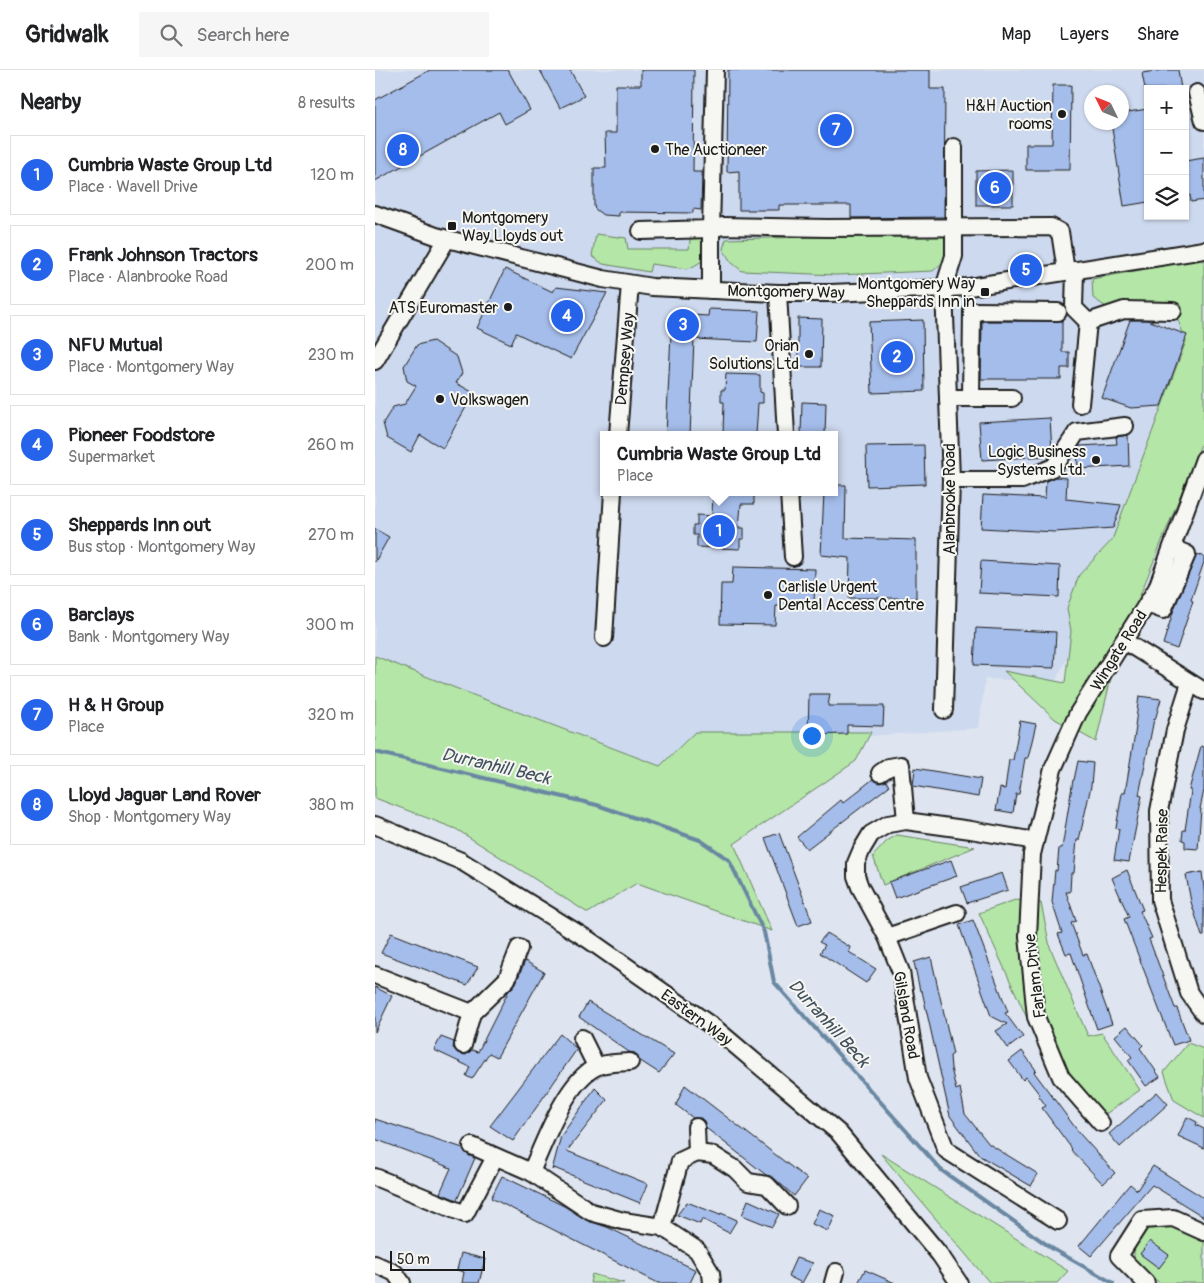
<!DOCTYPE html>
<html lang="en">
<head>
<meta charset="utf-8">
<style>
  :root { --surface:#fff; --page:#f6f6f6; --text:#202124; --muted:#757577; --line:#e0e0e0; --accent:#2563eb }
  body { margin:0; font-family:Pangolin,sans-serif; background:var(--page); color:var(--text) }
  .controls { position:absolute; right:15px; top:15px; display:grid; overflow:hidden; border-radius:0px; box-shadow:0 1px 4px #0004 }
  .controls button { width:45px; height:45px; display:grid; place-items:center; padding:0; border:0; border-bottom:1px solid var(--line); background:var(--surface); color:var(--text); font:25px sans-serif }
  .compass { position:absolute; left:709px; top:15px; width:45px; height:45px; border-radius:50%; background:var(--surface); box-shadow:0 1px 4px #0004; rotate:313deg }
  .scale { position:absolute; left:15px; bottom:12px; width:95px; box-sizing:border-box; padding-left:5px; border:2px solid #1c1c1c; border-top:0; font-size:14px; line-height:18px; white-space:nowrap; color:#1c1c1c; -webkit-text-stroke:4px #f6f6f2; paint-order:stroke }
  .you { position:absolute; left:436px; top:665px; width:18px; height:18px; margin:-12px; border:4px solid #fff; border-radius:50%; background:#1a73e8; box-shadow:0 0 0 8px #1a73e833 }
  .badge { display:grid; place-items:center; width:32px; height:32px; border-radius:50%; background:var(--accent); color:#fff; font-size:16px; font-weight:700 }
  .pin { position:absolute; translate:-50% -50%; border:2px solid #fff; box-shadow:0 1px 5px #0006 }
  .popup { position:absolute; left:225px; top:361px; width:238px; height:65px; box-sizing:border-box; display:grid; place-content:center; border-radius:0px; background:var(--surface); filter:drop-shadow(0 1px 4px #0005); font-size:16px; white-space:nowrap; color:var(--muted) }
  .popup b { font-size:19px; color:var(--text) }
  .popup::after { content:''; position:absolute; left:50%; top:100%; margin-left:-10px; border:10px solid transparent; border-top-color:var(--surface) }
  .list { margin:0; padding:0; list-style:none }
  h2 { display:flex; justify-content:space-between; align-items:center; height:65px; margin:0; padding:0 20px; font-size:21px }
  h2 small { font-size:16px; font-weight:400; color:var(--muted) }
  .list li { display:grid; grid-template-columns:32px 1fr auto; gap:15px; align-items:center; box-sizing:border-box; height:80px; margin:0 10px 10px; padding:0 10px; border:1px solid var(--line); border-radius:0px }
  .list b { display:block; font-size:19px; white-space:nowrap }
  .list p { margin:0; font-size:16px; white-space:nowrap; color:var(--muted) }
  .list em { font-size:16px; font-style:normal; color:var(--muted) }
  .icon { flex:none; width:28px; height:28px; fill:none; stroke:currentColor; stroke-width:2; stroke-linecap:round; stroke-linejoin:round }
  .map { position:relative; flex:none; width:829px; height:1213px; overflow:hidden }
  header { display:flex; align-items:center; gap:30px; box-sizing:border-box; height:70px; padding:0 25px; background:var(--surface); border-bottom:1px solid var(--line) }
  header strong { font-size:24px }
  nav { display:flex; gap:28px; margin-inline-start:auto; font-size:18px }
  .search { width:350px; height:45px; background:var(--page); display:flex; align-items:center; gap:12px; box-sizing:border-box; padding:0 18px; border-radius:0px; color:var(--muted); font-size:19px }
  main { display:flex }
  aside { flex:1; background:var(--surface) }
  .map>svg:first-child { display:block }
  .built { fill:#cdd9ee; fill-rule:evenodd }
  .green { fill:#b3e6a7; stroke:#688162 }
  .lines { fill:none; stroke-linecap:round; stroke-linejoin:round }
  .stream { stroke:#6a87a2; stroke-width:4 }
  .building { fill:#a5bdeb; stroke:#1c1c1c }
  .minor-casing { stroke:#1c1c1c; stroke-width:20 }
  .minor { stroke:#f6f6f2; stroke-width:16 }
  .poi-dot { fill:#1c1c1c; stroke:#f6f6f2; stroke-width:2 }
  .labels { text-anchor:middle; stroke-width:4; stroke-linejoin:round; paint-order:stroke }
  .poi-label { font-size:16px; fill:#1c1c1c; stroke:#f6f6f2; text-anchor:end }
  .street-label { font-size:16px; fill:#1c1c1c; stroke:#f6f6f2 }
  .water-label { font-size:18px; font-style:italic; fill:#43525f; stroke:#f6f6f2 }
</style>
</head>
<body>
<header>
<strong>Gridwalk</strong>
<div class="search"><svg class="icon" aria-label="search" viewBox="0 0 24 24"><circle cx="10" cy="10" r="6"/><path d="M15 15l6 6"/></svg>Search here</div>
<nav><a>Map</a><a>Layers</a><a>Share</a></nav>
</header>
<main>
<aside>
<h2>Nearby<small>8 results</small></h2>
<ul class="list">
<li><span class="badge">1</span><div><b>Cumbria Waste Group Ltd</b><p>Place · Wavell Drive</p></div><em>120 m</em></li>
<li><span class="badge">2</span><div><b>Frank Johnson Tractors</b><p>Place · Alanbrooke Road</p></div><em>200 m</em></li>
<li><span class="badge">3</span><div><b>NFU Mutual</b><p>Place · Montgomery Way</p></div><em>230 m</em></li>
<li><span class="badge">4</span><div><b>Pioneer Foodstore</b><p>Supermarket</p></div><em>260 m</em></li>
<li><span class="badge">5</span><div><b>Sheppards Inn out</b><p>Bus stop · Montgomery Way</p></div><em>270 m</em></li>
<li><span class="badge">6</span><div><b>Barclays</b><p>Bank · Montgomery Way</p></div><em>300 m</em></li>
<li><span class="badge">7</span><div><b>H &amp; H Group</b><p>Place</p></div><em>320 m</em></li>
<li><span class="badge">8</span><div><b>Lloyd Jaguar Land Rover</b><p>Shop · Montgomery Way</p></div><em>380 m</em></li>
</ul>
</aside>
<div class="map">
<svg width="829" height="1213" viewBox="0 0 829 1213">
  <rect width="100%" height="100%" fill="#dee5f0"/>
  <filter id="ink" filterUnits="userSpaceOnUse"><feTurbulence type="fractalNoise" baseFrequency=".02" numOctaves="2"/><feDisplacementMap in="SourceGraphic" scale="10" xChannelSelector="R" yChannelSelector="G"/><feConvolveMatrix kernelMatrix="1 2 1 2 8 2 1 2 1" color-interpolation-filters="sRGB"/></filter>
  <g filter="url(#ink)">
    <!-- built -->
    <path class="built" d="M 0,0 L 829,0 L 829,265 L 773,423 L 680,612 L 610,609 L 604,658 L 442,670 L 320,662 L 286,696 L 93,623 L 0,586 ZM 773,19 L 810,19 L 810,146 L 773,146 ZM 716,22 L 746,22 L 746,52 L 716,52 ZM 229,365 L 459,365 L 459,422 L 229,422 Z"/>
    <!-- green -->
    <g class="green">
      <path d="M 316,162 L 320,162 L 332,170 L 333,183 L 327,191 L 319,196 L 312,199 L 276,194 L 274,202 L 228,194 L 217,186 L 221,164 L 251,168 L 253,179 L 314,179 Z"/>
      <path d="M 570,164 L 575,176 L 568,192 L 558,201 L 461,205 L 367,201 L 356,192 L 348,179 L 351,169 Z"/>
      <path d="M 829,188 L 829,367 L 742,582 L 721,672 L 680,649 L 629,601 L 690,613 L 696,561 L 692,538 L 704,505 L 737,470 L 811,271 L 796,232 L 734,239 L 718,228 L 717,209 Z"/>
      <path d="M 0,586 L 93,623 L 285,696 L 320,662 L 496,662 L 481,691 L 359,774 L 397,861 L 262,813 L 213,843 L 81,759 L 0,728 Z"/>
      <path d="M 522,765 L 600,777 L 508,815 L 498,786 L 512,771 Z"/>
      <path d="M 640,830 L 666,833 L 675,877 L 713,966 L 727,963 L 765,1020 L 732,1043 L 725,1042 L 676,988 L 652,948 L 604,843 Z"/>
      <path d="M 813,973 L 829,979 L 829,1048 L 799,1030 L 789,1002 Z"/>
      <path d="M 506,1084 L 693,1201 L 682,1213 L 615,1213 Z"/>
      <path d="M 790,1148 L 829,1167 L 829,1213 L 785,1213 L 770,1203 L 759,1189 L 759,1177 L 771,1150 Z"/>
      <path d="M 217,1204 L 249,1213 L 215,1213 Z"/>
    </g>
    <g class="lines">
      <!-- stream -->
      <path class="stream" d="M 0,682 L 222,735 L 325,770 L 354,790 L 389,862 L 399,912 L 566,1100 L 678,1179 L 738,1213"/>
    </g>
    <!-- building -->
    <g class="building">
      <path d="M 55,0 L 133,0 L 155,40 L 130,54 L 124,42 L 0,111 L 0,30 Z"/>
      <path d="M 165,0 L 195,0 L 209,26 L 185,38 Z"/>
      <path d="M 266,0 L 319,0 L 318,102 L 327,102 L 326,140 L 318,139 L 318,143 L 244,142 L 244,146 L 228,145 L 220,139 L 219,136 L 219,98 L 231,98 L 230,63 L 241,63 L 241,15 L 266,15 Z"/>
      <path d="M 353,0 L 555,0 L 555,19 L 570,19 L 569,147 L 476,148 L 476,135 L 404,135 L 404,140 L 364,140 L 364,101 L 352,102 Z"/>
      <path d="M 788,0 L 803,0 L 806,19 L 770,19 L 767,3 Z"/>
      <path d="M 678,15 L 696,15 L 695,100 L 651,100 L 651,74 L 677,74 Z"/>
      <path d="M 773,39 L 773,132 L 749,136 L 736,52 L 746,52 L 746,43 Z"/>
      <path d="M 829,88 L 829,130 L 816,132 L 815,125 L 810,126 L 810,91 Z"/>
      <path d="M 638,100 L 638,135 L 601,135 L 601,101 Z"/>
      <path d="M 130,199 L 178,222 L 181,217 L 232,223 L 196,289 L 141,263 L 136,274 L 102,258 Z"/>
      <path d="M 334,239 L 384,241 L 382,272 L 319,269 L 315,365 L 291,364 L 297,244 L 333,246 Z"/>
      <path d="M 423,248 L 447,249 L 446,297 L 423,297 Z"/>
      <path d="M 548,250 L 549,321 L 497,323 L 494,252 Z"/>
      <path d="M 755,250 L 772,250 L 812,265 L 786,336 L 756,338 L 727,328 Z"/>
      <path d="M 607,251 L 687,251 L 687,282 L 694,282 L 694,298 L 686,298 L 686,309 L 606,309 Z"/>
      <path d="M 58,271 L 82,287 L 87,303 L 81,313 L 99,323 L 68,378 L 45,365 L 36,382 L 12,368 L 8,353 L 18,337 L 30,334 L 41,316 L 32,311 L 29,296 L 42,275 Z"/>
      <path d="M 351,304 L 385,305 L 385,322 L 388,323 L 388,333 L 383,333 L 381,365 L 348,365 L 349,332 L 346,332 L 346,320 L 350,320 Z"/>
      <path d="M 427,332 L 451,333 L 450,365 L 426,365 Z"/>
      <path d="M 675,348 L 677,382 L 674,386 L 607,390 L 604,352 Z"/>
      <path d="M 753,365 L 754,396 L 703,399 L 702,379 L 705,376 L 742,374 L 741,367 Z"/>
      <path d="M 549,375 L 550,414 L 492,416 L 491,376 Z"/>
      <path d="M 680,407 L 692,408 L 691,429 L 746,435 L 738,458 L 680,462 L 606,458 L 608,425 L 670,428 L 671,411 Z"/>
      <path d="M 459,415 L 471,415 L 470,468 L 541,470 L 541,528 L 474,528 L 475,488 L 446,485 L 449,422 L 459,422 Z"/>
      <path d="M 338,422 L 379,422 L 379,434 L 366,434 L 364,458 L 369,458 L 369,469 L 365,469 L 365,479 L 322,477 L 322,465 L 318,465 L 318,455 L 322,455 L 322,445 L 337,446 Z"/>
      <path d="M 0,459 L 14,467 L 0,492 Z"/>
      <path d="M 822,484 L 829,487 L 829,492 L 816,530 L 818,531 L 802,579 L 788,574 L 799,539 Z"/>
      <path d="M 606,491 L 685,496 L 684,527 L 604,523 Z"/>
      <path d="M 358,497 L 440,499 L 439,537 L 401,536 L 400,555 L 345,554 L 346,514 L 357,514 Z"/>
      <path d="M 601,558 L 681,562 L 679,598 L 599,595 Z"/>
      <path d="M 434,624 L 455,624 L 453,636 L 509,636 L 508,656 L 472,655 L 472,664 L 433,665 Z"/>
      <path d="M 764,626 L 786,629 L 780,650 L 779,649 L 764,725 L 767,726 L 754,792 L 739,790 L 744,759 L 741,758 L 747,723 L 750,723 L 761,657 L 760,656 Z"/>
      <path d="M 645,651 L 661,654 L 653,688 L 650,688 L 644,724 L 641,724 L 638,743 L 621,740 L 625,718 L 630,719 L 634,690 L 638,690 Z"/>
      <path d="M 826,676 L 829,677 L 829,720 L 825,739 L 826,739 L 823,779 L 810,778 L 810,771 L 807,770 L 808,760 L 810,760 L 816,721 L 814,720 Z"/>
      <path d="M 703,691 L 718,693 L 716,716 L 704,770 L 702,770 L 699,803 L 696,803 L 695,822 L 691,822 L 701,851 L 696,853 L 708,885 L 712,884 L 737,954 L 722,959 L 696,883 L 691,884 L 683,864 L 687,863 L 677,832 L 680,800 L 682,801 L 684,778 L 687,778 L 698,710 L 699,710 Z"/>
      <path d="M 540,698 L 606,709 L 603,727 L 538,716 Z"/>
      <path d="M 498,709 L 505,713 L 511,711 L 514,716 L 432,779 L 422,767 L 466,730 L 468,733 Z"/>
      <path d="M 404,763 L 437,851 L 423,856 L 390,768 Z"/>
      <path d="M 576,790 L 582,806 L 520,828 L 514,812 Z"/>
      <path d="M 752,800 L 768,840 L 765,841 L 777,868 L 774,869 L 800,938 L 802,938 L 814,970 L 798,975 L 749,849 L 754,847 L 737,808 Z"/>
      <path d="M 827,802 L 829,819 L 829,866 L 827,866 L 816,832 L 811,805 Z"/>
      <path d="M 627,803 L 633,820 L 592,833 L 586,817 Z"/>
      <path d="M 598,850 L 633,942 L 630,943 L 648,967 L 633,978 L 621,961 L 632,954 L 616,946 L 584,855 Z"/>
      <path d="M 16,863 L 103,897 L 92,915 L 6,883 Z"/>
      <path d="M 452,863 L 475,877 L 474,882 L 501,899 L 491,913 L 445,883 L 450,875 L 444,872 Z"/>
      <path d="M 556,887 L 578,984 L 575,986 L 576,998 L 581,1020 L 585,1018 L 590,1044 L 614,1074 L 663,1104 L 656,1116 L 605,1086 L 575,1046 L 547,921 L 545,921 L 539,892 Z"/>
      <path d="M 150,891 L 169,902 L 122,987 L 114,983 L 97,1009 L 91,1006 L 95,997 L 59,980 L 66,967 L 79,972 L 78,978 L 85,984 L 91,985 L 97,980 L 103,982 L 133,922 L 141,913 Z"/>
      <path d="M 0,917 L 17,926 L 0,962 Z"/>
      <path d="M 213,932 L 299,984 L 284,1003 L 264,990 L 260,983 L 254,982 L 204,947 Z"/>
      <path d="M 752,956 L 768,975 L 765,978 L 785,1007 L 771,1016 L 753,990 L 757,987 L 740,966 Z"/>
      <path d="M 185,964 L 202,979 L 138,1071 L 115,1056 Z"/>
      <path d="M 647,981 L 661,1000 L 659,1002 L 705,1064 L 740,1103 L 728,1114 L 696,1080 L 697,1079 L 667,1038 L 671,1036 L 664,1026 L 665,1025 L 651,1007 L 648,1010 L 634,991 Z"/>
      <path d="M 310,1015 L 432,1109 L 419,1126 L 399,1108 L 391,1105 L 331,1058 L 330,1052 L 326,1048 L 318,1048 L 301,1035 Z"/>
      <path d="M 220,1018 L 232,1030 L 192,1081 L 273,1114 L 265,1133 L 179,1098 L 177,1100 L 186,1066 Z"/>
      <path d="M 782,1022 L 793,1034 L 745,1077 L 734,1064 Z"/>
      <path d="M 812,1047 L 822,1052 L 821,1055 L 829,1059 L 829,1078 L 803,1066 Z"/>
      <path d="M 0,1049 L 88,1078 L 93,1085 L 100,1088 L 82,1130 L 65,1123 L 76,1098 L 0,1069 Z"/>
      <path d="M 778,1096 L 829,1128 L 829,1147 L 777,1115 L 716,1186 L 704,1176 L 755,1114 L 762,1120 Z"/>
      <path d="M 127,1106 L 189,1136 L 211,1150 L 232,1157 L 321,1200 L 315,1213 L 283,1213 L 116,1128 Z"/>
      <path d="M 373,1130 L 404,1144 L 397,1157 L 367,1145 Z"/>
      <path d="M 312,1132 L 345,1145 L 346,1143 L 362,1150 L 354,1163 L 327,1149 L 325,1154 L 302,1145 Z"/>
      <path d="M 444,1139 L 460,1146 L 453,1161 L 437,1154 Z"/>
      <path d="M 775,1171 L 794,1185 L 784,1198 L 765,1184 Z"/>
      <path d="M 86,1183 L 110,1189 L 104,1213 L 87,1213 L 89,1202 L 82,1200 Z"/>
      <path d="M 421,1188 L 438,1193 L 427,1213 L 413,1206 Z"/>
      <path d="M 490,1200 L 520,1213 L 483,1213 Z"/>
    </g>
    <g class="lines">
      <!-- minor casing -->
      <g class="minor-casing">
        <g id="minor">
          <path d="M 822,23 L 829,51"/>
          <path d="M 0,144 L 61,166 L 228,209 L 277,217 L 403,223 L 456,223 L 594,217 L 829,180"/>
          <path d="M 266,161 L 336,159 L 340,0"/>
          <path d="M 700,200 L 699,238 L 713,252 L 705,334"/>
          <path d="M 336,220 L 336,159 L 348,156 L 452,158 L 676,157 L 685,162 L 691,201"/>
          <path d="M 403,223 L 411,365"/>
          <path d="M 713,252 L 749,240 L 798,241"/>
          <path d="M 0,291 L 72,169"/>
          <path d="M 573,328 L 637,328"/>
          <path d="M 596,328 L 597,241 L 683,242"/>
          <path d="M 243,365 L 255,214"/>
          <path d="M 576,410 L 647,410 L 679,397 L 702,362 L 750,356"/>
          <path d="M 414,422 L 418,487"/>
          <path d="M 772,534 L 788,540 L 812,484 L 797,478"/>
          <path d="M 229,568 L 238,422"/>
          <path d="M 749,571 L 829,621"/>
          <path d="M 815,613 L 800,660 L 784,741 L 785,830 L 814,923 L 829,944"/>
          <path d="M 569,640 L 576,410 L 569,218 L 579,186 L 579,77"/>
          <path d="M 505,703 L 514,697 L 526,695 L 531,751"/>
          <path d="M 0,755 L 86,791 L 214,870 L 341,959 L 464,1063 L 565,1185 L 584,1213"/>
          <path d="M 660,771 L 596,760 L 531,751 L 513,754 L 496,764 L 487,779 L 481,793 L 481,806 L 485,817 L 512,867 L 526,902 L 543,1008 L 571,1080 L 683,1151"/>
          <path d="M 512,867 L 582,843"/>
          <path d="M 0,905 L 97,943 L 132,909 L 144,878"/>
          <path d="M 207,968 L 221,996"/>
          <path d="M 88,975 L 97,943"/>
          <path d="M 726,1053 L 686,1007 L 661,947 L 653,866 L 657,784 L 678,699 L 703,643 L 782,518 L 829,389"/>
          <path d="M 321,1057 L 322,1083"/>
          <path d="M 97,1076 L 156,1102 L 216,1142 L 248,1151 L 287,1157 L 322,1180 L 336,1203 L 337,1213"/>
          <path d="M 156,1102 C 169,1073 191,1011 221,997 C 230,992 245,993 255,992"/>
          <path d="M 0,1107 L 90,1144 L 120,1087"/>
          <path d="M 287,1157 L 305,1091 L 322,1083 L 338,1085 L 360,1099 L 373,1112 L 392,1115 L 412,1136"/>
          <path d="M 0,1194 L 20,1203 L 27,1213"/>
          <path d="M 458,1213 L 461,1202"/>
          <path d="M 771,1213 L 744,1186 L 767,1150 L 798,1148 L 829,1162"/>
        </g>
      </g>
      <!-- minor -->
      <use href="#minor" class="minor"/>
    </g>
  </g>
  <!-- markers -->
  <g class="poi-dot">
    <circle cx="687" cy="44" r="5"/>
    <circle cx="280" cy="79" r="5"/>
    <rect x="72" y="151" width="10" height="10" rx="2.5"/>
    <rect x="605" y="217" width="10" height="10" rx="2.5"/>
    <circle cx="133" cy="237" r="5"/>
    <circle cx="434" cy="284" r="5"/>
    <circle cx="65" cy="329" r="5"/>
    <circle cx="721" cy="390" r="5"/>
    <circle cx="393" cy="525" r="5"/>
  </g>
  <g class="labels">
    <!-- poi labels -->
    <g class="poi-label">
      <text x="677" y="41">H&amp;H Auction<tspan x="677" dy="18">rooms</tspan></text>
      <text x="290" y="85" text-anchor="start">The Auctioneer</text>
      <text x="87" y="153" text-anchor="start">Montgomery<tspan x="87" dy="18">Way Lloyds out</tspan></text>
      <text x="600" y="219">Montgomery Way<tspan x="600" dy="18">Sheppards Inn in</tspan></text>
      <text x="123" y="243">ATS Euromaster</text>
      <text x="424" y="281">Orian<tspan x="424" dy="18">Solutions Ltd</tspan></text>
      <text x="75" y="335" text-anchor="start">Volkswagen</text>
      <text x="711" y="387">Logic Business<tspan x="711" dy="18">Systems Ltd.</tspan></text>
      <text x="403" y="522" text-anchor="start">Carlisle Urgent<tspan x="403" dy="18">Dental Access Centre</tspan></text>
    </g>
    <!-- street labels -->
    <g class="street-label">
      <text transform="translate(411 221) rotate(1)" y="6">Montgomery Way</text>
      <text transform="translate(249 289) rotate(-85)" y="6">Dempsey Way</text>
      <text transform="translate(574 429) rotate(-90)" y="6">Alanbrooke Road</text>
      <text transform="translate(743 580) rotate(-58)" y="6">Wingate Road</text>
      <text transform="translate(786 781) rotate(-89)" y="6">Hespek Raise</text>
      <text transform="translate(659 906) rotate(-97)" y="6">Farlam Drive</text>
      <text transform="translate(532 945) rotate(80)" y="6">Gilsland Road</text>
      <text transform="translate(322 947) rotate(36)" y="6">Eastern Way</text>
    </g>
    <!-- water labels -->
    <g class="water-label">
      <text transform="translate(121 696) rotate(13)" y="6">Durranhill Beck</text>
      <text transform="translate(454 953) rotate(48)" y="6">Durranhill Beck</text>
    </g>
  </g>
</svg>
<div class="controls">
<button>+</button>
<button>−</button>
<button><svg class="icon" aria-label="layers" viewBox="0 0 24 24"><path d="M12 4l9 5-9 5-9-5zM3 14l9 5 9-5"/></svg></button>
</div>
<svg class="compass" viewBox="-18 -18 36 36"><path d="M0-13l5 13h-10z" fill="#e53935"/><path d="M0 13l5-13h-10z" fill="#757577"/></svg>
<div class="scale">50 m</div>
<div class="you"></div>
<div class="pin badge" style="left:344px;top:461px">1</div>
<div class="popup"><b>Cumbria Waste Group Ltd</b>Place</div>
<div class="pin badge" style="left:522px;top:287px">2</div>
<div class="pin badge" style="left:308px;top:255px">3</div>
<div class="pin badge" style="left:192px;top:246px">4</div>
<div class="pin badge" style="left:651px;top:200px">5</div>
<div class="pin badge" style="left:620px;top:118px">6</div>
<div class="pin badge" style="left:461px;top:60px">7</div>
<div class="pin badge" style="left:28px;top:80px">8</div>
</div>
</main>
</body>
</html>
